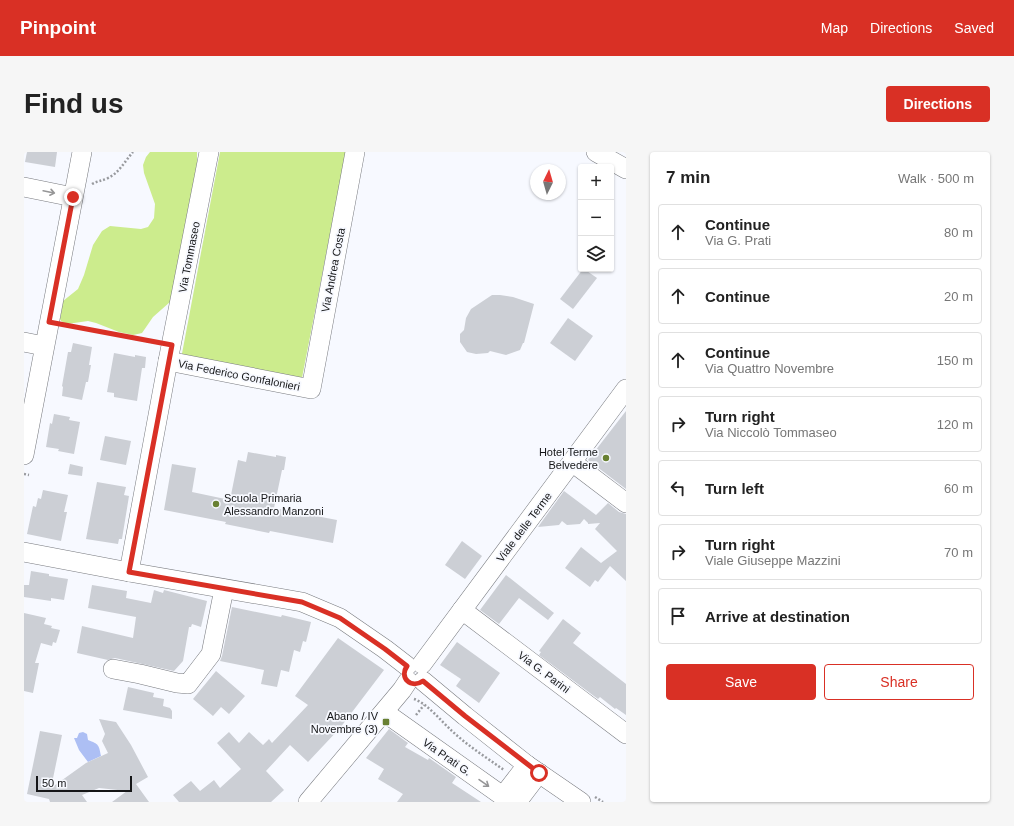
<!DOCTYPE html>
<html lang="en">
<head>
<meta charset="utf-8">
<style>
  :root { --surface:#fff; --page:#f6f6f6; --text:#222; --muted:#767676; --line:#e0e0e0; --accent:#d93025 }
  body { margin:0; font-family:Helvetica,sans-serif; background:var(--page); color:var(--text) }
  .controls { position:absolute; right:12px; top:12px; display:grid; overflow:hidden; border-radius:4px; box-shadow:0 1px 3px #0004 }
  .controls button { width:36px; height:36px; display:grid; place-items:center; padding:0; border:0; border-bottom:1px solid var(--line); background:var(--surface); color:var(--text); font:20px sans-serif }
  .compass { position:absolute; left:506px; top:12px; width:36px; height:36px; border-radius:50%; background:var(--surface); box-shadow:0 1px 3px #0004; rotate:5deg }
  .scale { position:absolute; left:12px; bottom:10px; width:96px; box-sizing:border-box; padding-left:4px; border:2px solid #151618; border-top:0; font-size:11px; line-height:14px; white-space:nowrap; color:#151618; -webkit-text-stroke:3px #f7f9ff; paint-order:stroke }
  .stop { position:absolute; width:12px; height:12px; margin:-9px; border:3px solid #d93025; border-radius:50%; background:#fff }
  .stop.end { background:#d93025; border-color:#fff; box-shadow:0 1px 4px #0008 }
  .list { margin:0; padding:0; list-style:none }
  h2 { display:flex; justify-content:space-between; align-items:center; height:52px; margin:0; padding:0 16px; font-size:17px }
  h2 small { font-size:13px; font-weight:400; color:var(--muted) }
  .list li { display:grid; grid-template-columns:26px 1fr auto; gap:12px; align-items:center; box-sizing:border-box; height:56px; margin:0 8px 8px; padding:0 8px; border:1px solid var(--line); border-radius:4px }
  .list b { display:block; font-size:15px; white-space:nowrap }
  .list p { margin:0; font-size:13px; white-space:nowrap; color:var(--muted) }
  .list em { font-size:13px; font-style:normal; color:var(--muted) }
  .actions { display:flex; gap:8px; padding:12px 16px }
  .actions a { flex:1; padding:9px 0; border:1px solid var(--accent); border-radius:4px; text-align:center; font-size:14px; color:var(--accent) }
  .actions .main { background:var(--accent); color:#fff }
  .icon { flex:none; width:22px; height:22px; fill:none; stroke:currentColor; stroke-width:2; stroke-linecap:round; stroke-linejoin:round }
  .map { position:relative; flex:none; width:602px; height:650px; overflow:hidden; border-radius:4px }
  header { display:flex; align-items:center; gap:24px; box-sizing:border-box; height:56px; padding:0 20px; background:var(--accent); color:#fff }
  header strong { font-size:19px }
  nav { display:flex; gap:22px; margin-inline-start:auto; font-size:14px }
  .intro { display:flex; align-items:center; justify-content:space-between; box-sizing:border-box; height:96px; padding:0 24px }
  h1 { margin:0; font-size:28px }
  .button { padding:10px 18px; border-radius:4px; background:var(--accent); color:#fff; font-size:14px; font-weight:700 }
  main { display:flex; gap:24px; padding:0 24px }
  aside { flex:1; background:var(--surface); border-radius:4px; box-shadow:0 1px 3px #0004 }
  .map>svg:first-child { display:block }
  .green { fill:#ccec8d }
  .water { fill:#adbff4 }
  .building { fill:#cccfd5 }
  .lines { fill:none; stroke-linecap:round; stroke-linejoin:round }
  .minor-casing { stroke:#787a7f; stroke-width:20 }
  .path { stroke:#989a9e; stroke-width:2.5; stroke-dasharray:2 2; stroke-linecap:butt }
  .minor { stroke:#fff; stroke-width:19 }
  .oneway { stroke:#969697 }
  .route { stroke:#d93025; stroke-width:5 }
  .poi-dot { fill:#688032; stroke:#f7f9ff; stroke-width:1.5 }
  .labels { text-anchor:middle; stroke-width:3.5; stroke-linejoin:round; paint-order:stroke }
  .street-label { font-size:11px; fill:#151618; stroke:#f7f9ff }
  .poi-label { font-size:11px; fill:#151618; stroke:#f7f9ff; text-anchor:end }
</style>
</head>
<body>
<header>
<strong>Pinpoint</strong>
<nav><a>Map</a><a>Directions</a><a>Saved</a></nav>
</header>
<div class="intro"><h1>Find us</h1><a class="button">Directions</a></div>
<main>
<div class="map">
<svg width="602" height="650" viewBox="0 0 602 650">
  <rect width="100%" height="100%" fill="#f7f9ff"/>
  <!-- green -->
  <g class="green">
    <path d="M 126,0 L 173,0 L 173,12 L 146,150 L 129,165 L 118,181 L 109,183 L 95,180 L 72,171 L 64,169 L 43,172 L 37,169 L 36,167 L 39,149 L 54,137 L 60,123 L 69,93 L 78,79 L 86,74 L 117,77 L 124,75 L 130,66 L 131,52 L 120,21 L 119,13 L 122,5 Z"/>
    <path d="M 196,0 L 322,0 L 277,231 L 157,207 Z"/>
  </g>
  <!-- water -->
  <path class="water" d="M 59,580 L 63,582 L 64,588 C 75,592 75,593 77,604 L 64,610 L 55,598 L 50,586 L 53,586 L 55,581 Z"/>
  <!-- building -->
  <g class="building">
    <path d="M 3,0 L 33,0 L 31,15 L 1,10 Z"/>
    <path d="M 559,117 L 560,117 L 573,126 L 549,157 L 536,147 Z"/>
    <path d="M 468,143 L 476,143 L 489,145 L 510,152 L 500,191 L 499,191 L 496,198 L 482,203 L 466,199 L 464,201 L 452,202 L 443,200 L 436,190 L 436,182 L 440,178 L 442,166 L 447,157 Z"/>
    <path d="M 544,166 L 569,184 L 551,209 L 526,191 Z"/>
    <path d="M 49,191 L 68,195 L 65,213 L 67,213 L 64,230 L 62,230 L 58,248 L 38,244 L 39,235 L 38,234 L 44,200 L 47,200 Z"/>
    <path d="M 90,201 L 111,205 L 111,203 L 122,205 L 121,216 L 118,216 L 113,249 L 90,245 L 90,241 L 83,240 Z"/>
    <path d="M 602,259 L 602,337 L 564,308 Z"/>
    <path d="M 30,262 L 46,265 L 45,268 L 56,270 L 50,302 L 34,299 L 35,297 L 22,295 L 26,271 L 28,272 Z"/>
    <path d="M 81,284 L 107,289 L 102,313 L 76,308 Z"/>
    <path d="M 224,300 L 252,305 L 252,303 L 262,305 L 260,318 L 258,318 L 250,356 L 313,368 L 309,391 L 246,379 L 245,381 L 201,372 L 202,370 L 140,358 L 148,312 L 172,316 L 168,340 L 206,348 L 214,308 L 222,310 Z"/>
    <path d="M 46,312 L 59,315 L 58,324 L 44,322 Z"/>
    <path d="M 73,330 L 102,335 L 100,343 L 105,344 L 98,387 L 95,387 L 94,392 L 62,387 Z"/>
    <path d="M 19,338 L 44,343 L 40,360 L 43,360 L 37,389 L 3,382 L 9,354 L 12,355 L 14,346 L 17,347 Z"/>
    <path d="M 540,339 L 572,363 L 584,351 L 595,360 L 602,362 L 602,429 L 586,414 L 574,430 L 571,428 L 566,435 L 541,416 L 557,395 L 577,411 L 593,399 L 571,377 L 576,371 L 564,372 L 564,371 L 560,367 L 556,372 L 543,373 L 538,369 L 535,373 L 514,375 Z"/>
    <path d="M 438,389 L 458,404 L 441,427 L 421,413 Z"/>
    <path d="M 7,419 L 25,422 L 25,424 L 44,427 L 40,448 L 27,446 L 27,449 L 0,445 L 0,433 L 5,433 Z"/>
    <path d="M 482,423 L 530,461 L 524,468 L 495,446 L 475,472 L 456,458 Z"/>
    <path d="M 68,433 L 103,439 L 102,446 L 127,451 L 130,438 L 139,441 L 140,438 L 183,449 L 177,475 L 168,472 L 167,475 L 165,475 L 159,509 L 150,519 L 91,506 L 84,508 L 53,501 L 58,474 L 109,486 L 112,465 L 64,456 Z"/>
    <path d="M 208,455 L 257,465 L 258,463 L 287,470 L 282,490 L 279,489 L 276,500 L 270,498 L 265,520 L 257,518 L 253,535 L 237,532 L 240,518 L 196,509 L 198,504 Z"/>
    <path d="M 0,461 L 22,466 L 20,472 L 28,474 L 27,476 L 36,478 L 32,491 L 29,490 L 28,494 L 17,491 L 11,511 L 15,511 L 9,541 L 0,539 Z"/>
    <path d="M 539,467 L 557,481 L 549,491 L 602,532 L 602,563 L 592,556 L 591,557 L 576,545 L 574,547 L 515,503 L 517,500 L 515,499 Z"/>
    <path d="M 314,486 L 360,518 L 316,576 L 284,610 L 266,593 L 242,619 L 260,638 L 247,650 L 155,650 L 149,643 L 167,629 L 176,639 L 190,628 L 196,636 L 217,617 L 193,591 L 205,580 L 215,591 L 225,580 L 239,593 L 245,587 L 248,591 L 284,553 L 271,544 Z"/>
    <path d="M 433,490 L 476,521 L 455,551 L 432,534 L 437,527 L 416,513 Z"/>
    <path d="M 192,519 L 221,544 L 205,562 L 197,555 L 189,564 L 169,547 Z"/>
    <path d="M 104,535 L 130,541 L 129,545 L 140,547 L 139,554 L 146,556 L 148,559 L 148,567 L 99,558 Z"/>
    <path d="M 75,567 L 92,570 L 107,593 L 124,625 L 112,632 L 125,650 L 88,650 L 103,639 L 75,636 L 58,643 L 63,650 L 26,650 L 25,647 L 3,642 L 16,579 L 38,583 L 27,636 L 62,611 L 84,601 L 78,589 L 81,582 Z"/>
    <path d="M 365,577 L 384,591 L 381,595 L 404,608 L 405,606 L 432,625 L 428,631 L 457,650 L 373,650 L 379,642 L 354,627 L 360,617 L 342,606 Z"/>
  </g>
  <g class="lines">
    <!-- minor casing -->
    <g class="minor-casing">
      <g id="minor">
        <path d="M 572,0 L 602,17"/>
        <path d="M 0,35 L 49,45"/>
        <path d="M 0,190 L 20,194"/>
        <path d="M 144,209 L 287,237 L 331,0"/>
        <path d="M 0,303 L 58,0"/>
        <path d="M 548,310 L 602,351"/>
        <path d="M 0,400 L 105,420 L 278,450 L 316,466 L 361,497 L 383,514"/>
        <path d="M 105,420 L 144,209 L 185,0"/>
        <path d="M 438,458 L 602,582"/>
        <path d="M 398,512 L 602,237"/>
        <path d="M 89,517 L 116,522 L 153,531 L 164,532 L 187,502 L 200,437"/>
        <path d="M 399,529 L 441,564 L 503,613 L 557,650"/>
        <path d="M 360,560 L 487,650"/>
        <path d="M 479,644 L 503,613"/>
        <path d="M 284,650 L 378,538 L 384,529"/>
        <path d="M 493,650 L 515,621"/>
      </g>
    </g>
    <!-- path -->
    <g class="path">
      <path d="M 68,32 C 73,29 78,29 84,26 C 95,21 101,9 109,0"/>
      <path d="M 40,173 L 133,191"/>
      <path d="M 0,322 L 5,323"/>
      <path d="M 390,547 C 404,552 417,569 428,579 C 444,594 463,606 480,618"/>
      <path d="M 392,563 L 400,553"/>
      <path d="M 571,645 L 579,650"/>
    </g>
    <!-- minor -->
    <use href="#minor" class="minor"/>
  </g>
  <!-- one-way arrows -->
  <defs><path id="oneway-shaft" d="M-6 0H5M1.5-3L5.5 0L1.5 3" fill="none" stroke-width="1.6" stroke-linecap="round" stroke-linejoin="round"/></defs>
  <g class="oneway">
    <use href="#oneway-shaft" transform="translate(25 40) rotate(12)"/>
    <use href="#oneway-shaft" transform="translate(460 631) rotate(35)"/>
  </g>
  <g class="lines">
    <!-- route -->
    <path class="route" d="M 49,45 L 25,170 L 148,193 L 105,420 L 278,450 L 316,466 L 361,497 L 383,514 C 375,526 387,537 399,529 L 441,564 L 515,621"/>
  </g>
  <!-- markers -->
  <g class="poi-dot">
    <circle cx="582" cy="306" r="4"/>
    <circle cx="192" cy="352" r="4"/>
    <rect x="358" y="566" width="8" height="8" rx="2"/>
  </g>
  <g class="labels">
    <!-- street labels -->
    <g class="street-label">
      <text transform="translate(165 105) rotate(-79)" y="4">Via Tommaseo</text>
      <text transform="translate(309 118) rotate(-79)" y="4">Via Andrea Costa</text>
      <text transform="translate(215 223) rotate(11)" y="4">Via Federico Gonfalonieri</text>
      <text transform="translate(500 375) rotate(-53)" y="4">Viale delle Terme</text>
      <text transform="translate(520 520) rotate(37)" y="4">Via G. Parini</text>
      <text transform="translate(423 605) rotate(35)" y="4">Via Prati G.</text>
    </g>
    <!-- poi labels -->
    <g class="poi-label">
      <text x="574" y="304">Hotel Terme<tspan x="574" dy="13">Belvedere</tspan></text>
      <text x="200" y="350" text-anchor="start">Scuola Primaria<tspan x="200" dy="13">Alessandro Manzoni</tspan></text>
      <text x="354" y="568">Abano / IV<tspan x="354" dy="13">Novembre (3)</tspan></text>
    </g>
  </g>
</svg>
<div class="controls">
<button>+</button>
<button>−</button>
<button><svg class="icon" aria-label="layers" viewBox="0 0 24 24"><path d="M12 4l9 5-9 5-9-5zM3 14l9 5 9-5"/></svg></button>
</div>
<svg class="compass" viewBox="-18 -18 36 36"><path d="M0-13l5 13h-10z" fill="#e53935"/><path d="M0 13l5-13h-10z" fill="#767676"/></svg>
<div class="scale">50 m</div>
<div class="stop" style="left:515px;top:621px"></div>
<div class="stop end" style="left:49px;top:45px"></div>
</div>
<aside>
<h2>7 min<small>Walk · 500 m</small></h2>
<ul class="list">
<li><svg class="icon" aria-label="ahead" viewBox="0 0 24 24"><path d="M12 20V5M6 11l6-6 6 6"/></svg><div><b>Continue</b><p>Via G. Prati</p></div><em>80 m</em></li>
<li><svg class="icon" aria-label="ahead" viewBox="0 0 24 24"><path d="M12 20V5M6 11l6-6 6 6"/></svg><div><b>Continue</b></div><em>20 m</em></li>
<li><svg class="icon" aria-label="ahead" viewBox="0 0 24 24"><path d="M12 20V5M6 11l6-6 6 6"/></svg><div><b>Continue</b><p>Via Quattro Novembre</p></div><em>150 m</em></li>
<li><svg class="icon" aria-label="right" viewBox="0 0 24 24"><path d="M7 20v-9h11M14 6l5 5-5 5"/></svg><div><b>Turn right</b><p>Via Niccolò Tommaseo</p></div><em>120 m</em></li>
<li><svg class="icon" aria-label="left" viewBox="0 0 24 24"><path d="M17 20v-9H6M10 6l-5 5 5 5"/></svg><div><b>Turn left</b></div><em>60 m</em></li>
<li><svg class="icon" aria-label="right" viewBox="0 0 24 24"><path d="M7 20v-9h11M14 6l5 5-5 5"/></svg><div><b>Turn right</b><p>Viale Giuseppe Mazzini</p></div><em>70 m</em></li>
<li><svg class="icon" aria-label="arrive" viewBox="0 0 24 24"><path d="M6 21V4h12l-3 4 3 4H6"/></svg><div><b>Arrive at destination</b></div></li>
</ul>
<div class="actions"><a class="main">Save</a><a>Share</a></div>
</aside>
</main>
</body>
</html>
